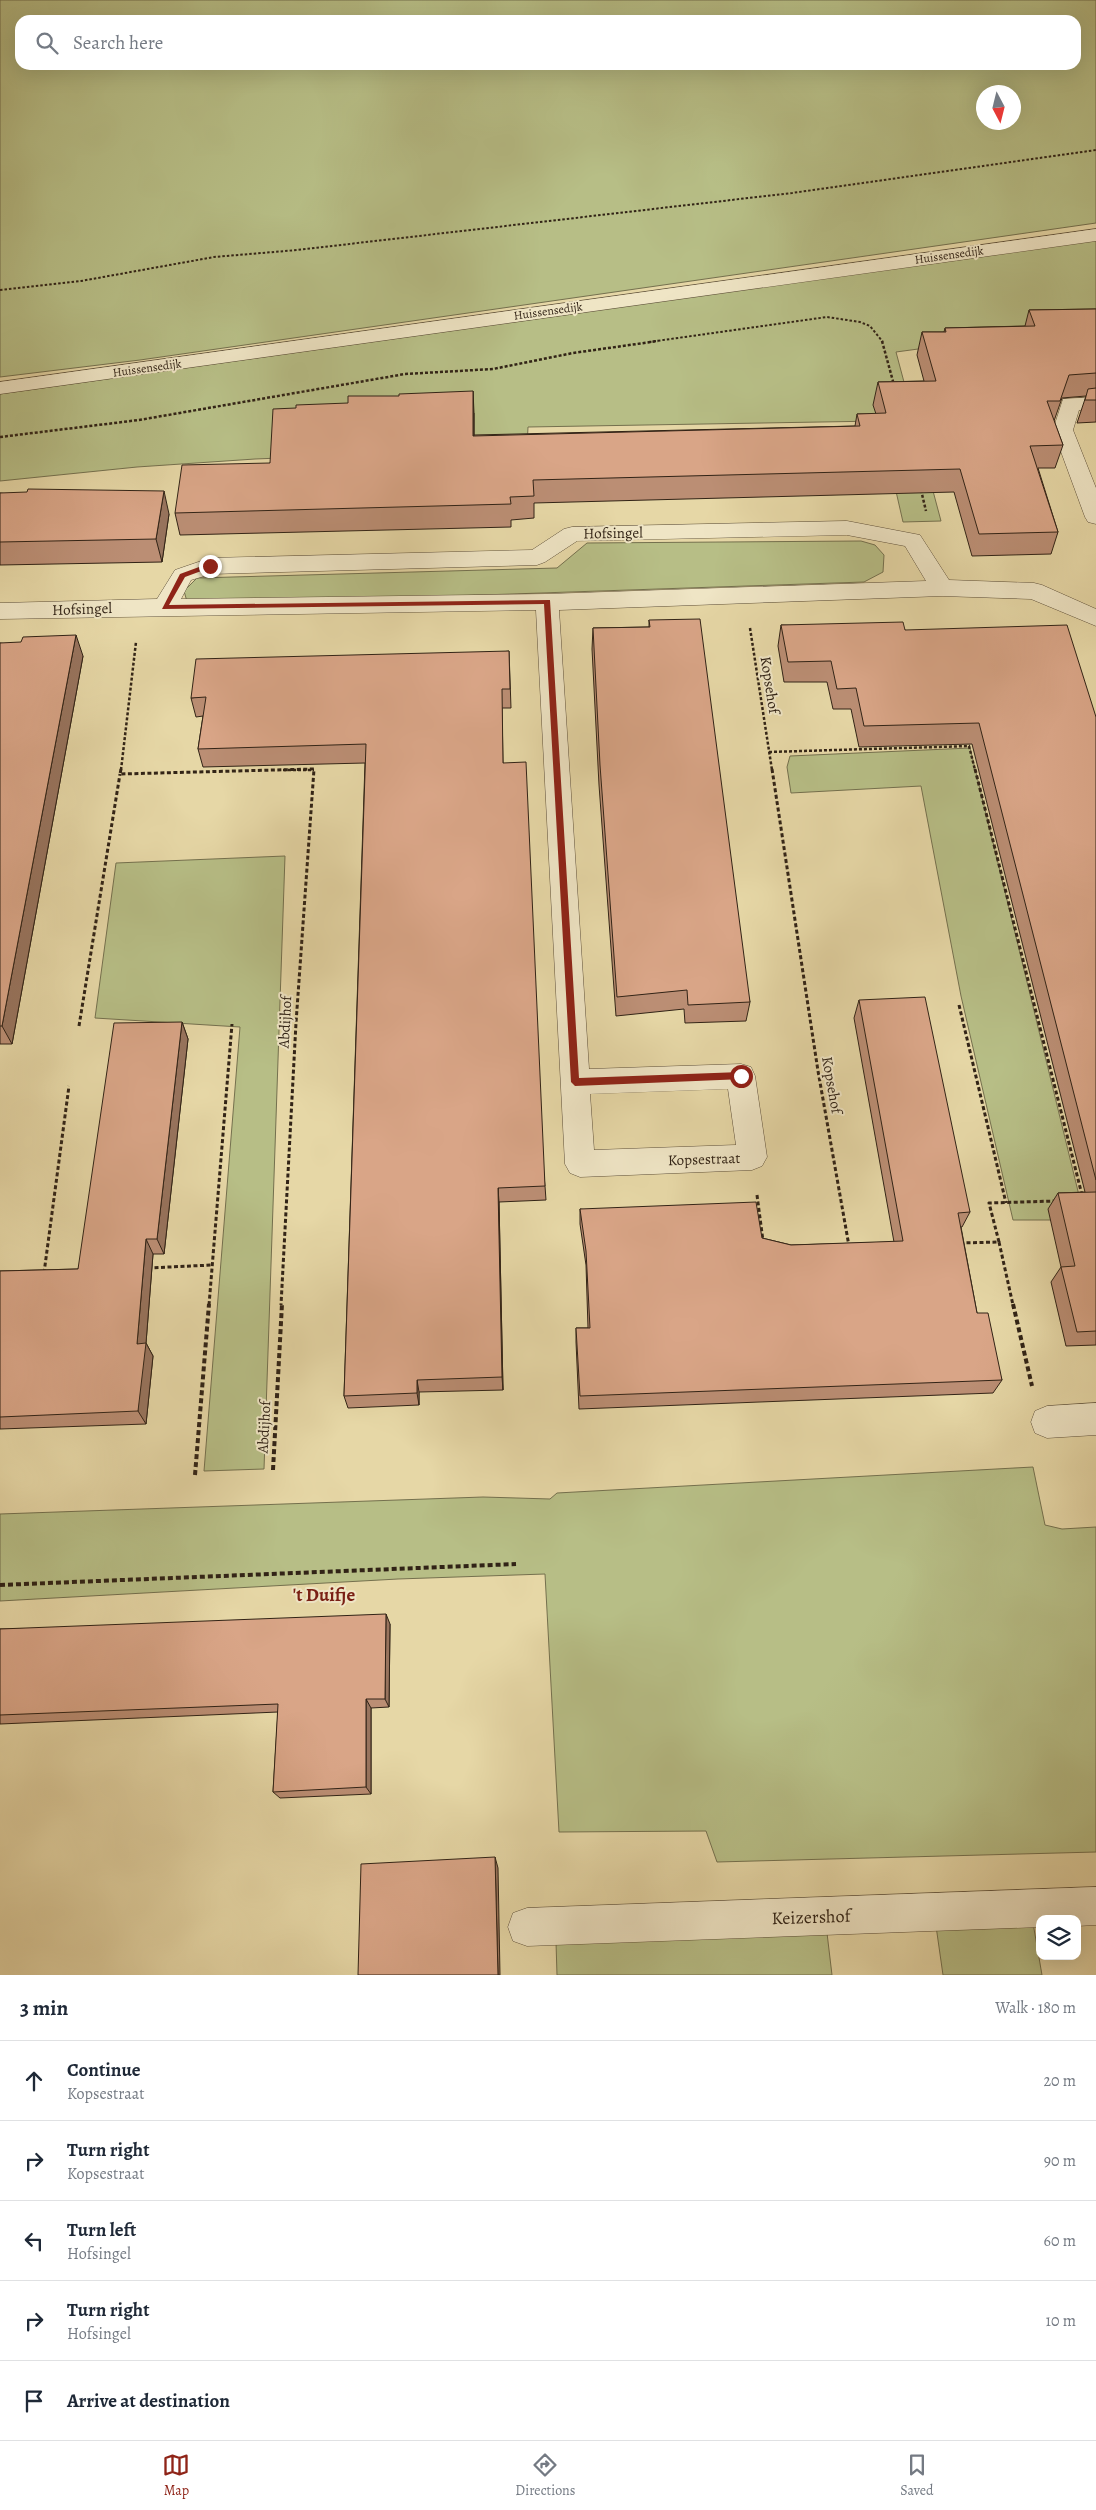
<!DOCTYPE html>
<html lang="en">
<head>
<meta charset="utf-8">
<style>
  :root { --surface:#fff; --page:#f6f6f7; --text:#1f2937; --muted:#747a83; --line:#e0e1e3; --accent:#8f2418 }
  body { margin:0; font-family:Alegreya,serif; background:var(--page); color:var(--text) }
  .controls { position:absolute; right:15px; bottom:15px; display:grid; overflow:hidden; border-radius:10px; box-shadow:0 5px 20px #0002 }
  .controls button { width:45px; height:45px; display:grid; place-items:center; padding:0; border:0; border-bottom:1px solid var(--line); background:var(--surface); color:var(--text); font:25px sans-serif }
  .compass { position:absolute; left:976px; top:85px; width:45px; height:45px; border-radius:50%; background:var(--surface); box-shadow:0 5px 20px #0002; rotate:173deg }
  .stop { position:absolute; width:15px; height:15px; margin:-11px; border:4px solid #8f2418; border-radius:50%; background:#fff }
  .stop.end { background:#8f2418; border-color:#fff; box-shadow:0 1px 5px #0008 }
  .list { margin:0; padding:0; list-style:none }
  h2 { display:flex; justify-content:space-between; align-items:center; height:65px; margin:0; padding:0 20px; font-size:21px }
  h2 small { font-size:16px; font-weight:400; color:var(--muted) }
  .list li { display:grid; grid-template-columns:32px 1fr auto; gap:15px; align-items:center; box-sizing:border-box; height:80px; padding:0 20px; border-top:1px solid var(--line) }
  .list b { display:block; font-size:19px; white-space:nowrap }
  .list p { margin:0; font-size:16px; white-space:nowrap; color:var(--muted) }
  .list em { font-size:16px; font-style:normal; color:var(--muted) }
  .icon { flex:none; width:28px; height:28px; fill:none; stroke:currentColor; stroke-width:2; stroke-linecap:round; stroke-linejoin:round }
  .map { position:relative; flex:none; width:1096px; height:1975px; overflow:hidden }
  .search { position:absolute; background:var(--surface); box-shadow:0 5px 20px #0002; left:15px; right:15px; top:15px; height:55px; display:flex; align-items:center; gap:12px; box-sizing:border-box; padding:0 18px; border-radius:15px; color:var(--muted); font-size:19px }
  .sheet { height:465px; background:var(--surface) }
  nav { display:flex; justify-content:space-around; align-items:center; box-sizing:border-box; height:70px; border-top:1px solid var(--line); background:var(--surface); font-size:14px; color:var(--muted) }
  nav a { display:grid; justify-items:center; gap:2px }
  nav .on { color:var(--accent) }
  .map>svg:first-child { display:block }
  .green { fill:#b7be86; stroke:#74704e; fill-rule:evenodd }
  .lines { fill:none; stroke-linecap:round; stroke-linejoin:round }
  .minor-casing { stroke:#5e503a; stroke-width:1 }
  .path-far3 { stroke:#312316; stroke-width:2; stroke-dasharray:2.5 2; stroke-linecap:butt }
  .path-far2 { stroke:#312316; stroke-width:2.5; stroke-dasharray:3 2; stroke-linecap:butt }
  .path-far1 { stroke:#312316; stroke-width:3; stroke-dasharray:4 2.5; stroke-linecap:butt }
  .path { stroke:#312316; stroke-width:4; stroke-dasharray:5 3; stroke-linecap:butt }
  .minor { fill:#efe5c5; fill-rule:evenodd }
  .wall { fill:#bb8e74; stroke:#312316 }
  .shaded-wall { fill:#98745e; stroke:#312316 }
  .building { fill:#d9a587; stroke:#312316 }
  .route { fill:#8f2418 }
  .labels { text-anchor:middle; stroke-width:4; stroke-linejoin:round; paint-order:stroke }
  .far-street-label { font-size:12px; fill:#312316; stroke:#efe5c5 }
  .street-label { font-size:15px; fill:#312316; stroke:#efe5c5 }
  .near-street-label { font-size:18px; fill:#312316; stroke:#efe5c5 }
  .near-neighbourhood-label { font-size:19px; font-weight:bold; fill:#7a1f14; stroke:#efe5c5 }
</style>
</head>
<body>
<div class="map">
<svg width="1096" height="1975" viewBox="0 0 1096 1975">
  <rect width="100%" height="100%" fill="#e6d7a6"/>
  <filter id="stains"><feTurbulence type="fractalNoise" baseFrequency=".004" numOctaves="4"/><feColorMatrix values="0 0 0 0 .2 0 0 0 0 .09 0 0 0 0 .02 0 0 0 .5 -.17"/></filter>
  <radialGradient id="worn" r=".72"><stop offset=".6" stop-color="#630" stop-opacity="0"/><stop offset="1" stop-color="#630" stop-opacity=".3"/></radialGradient>
  <!-- green -->
  <g class="green">
    <path d="M 0,0 L 1096,0 L 1096,223 L 140,360 L 0,377 ZM 20,20 L 1076,20 L 1076,65 L 20,65 ZM 984,92 L 1014,92 L 1014,122 L 984,122 Z"/>
    <path d="M 1096,240 L 1096,325 L 896,352 L 941,521 L 903,522 L 880,421 L 528,427 L 527,448 L 255,459 L 137,467 L 0,481 L 0,394 Z"/>
    <path d="M 861,541 L 875,545 L 884,555 L 883,572 L 864,582 L 188,605 L 184,591 L 197,578 L 557,568 L 587,543 Z"/>
    <path d="M 970,748 L 1085,1220 L 1013,1220 L 961,996 L 921,786 L 791,793 L 787,767 L 790,756 Z"/>
    <path d="M 285,856 L 264,1469 L 204,1471 L 240,1027 L 95,1018 L 116,863 Z"/>
    <path d="M 1033,1467 L 1045,1525 L 1062,1529 L 1096,1527 L 1096,1852 L 717,1862 L 706,1831 L 559,1832 L 545,1574 L 398,1579 L 0,1601 L 0,1514 L 483,1497 L 550,1499 L 557,1493 Z"/>
    <path d="M 1033,1923 L 1042,1975 L 943,1975 L 936,1926 Z"/>
    <path d="M 827,1933 L 832,1975 L 557,1975 L 556,1942 Z"/>
  </g>
  <g class="lines">
    <!-- minor casing -->
    <g class="minor-casing">
      <g id="minor">
        <path d="M 1096,229 L 1096,241 L 0,394 L 0,382 Z"/>
        <path d="M 1096,397 L 1096,409 L 1079,410 L 1073,430 L 1096,488 L 1096,524 L 1088,522 L 1085,517 L 1053,430 L 1063,399 Z"/>
        <path d="M 847,521 L 920,535 L 949,580 L 1034,583 L 1042,585 L 1096,609 L 1096,626 L 1031,599 L 942,596 L 559,610 L 589,1069 L 741,1064 L 751,1067 L 755,1076 L 767,1157 L 762,1166 L 752,1170 L 580,1177 L 570,1173 L 565,1164 L 536,610 L 0,619 L 0,603 L 157,599 L 175,570 L 210,558 L 532,550 L 564,529 L 572,527 ZM 847,535 L 905,546 L 926,581 L 547,594 L 181,599 L 191,580 L 211,574 L 537,565 L 545,562 L 577,541 ZM 728,1089 L 736,1145 L 594,1150 L 590,1094 Z"/>
        <path d="M 1096,1403 L 1096,1435 L 1047,1438 L 1035,1433 L 1031,1422 L 1035,1411 L 1047,1406 Z"/>
        <path d="M 1096,1887 L 1096,1925 L 1077,1926 L 1077,1919 L 1040,1919 L 1040,1927 L 527,1946 L 513,1941 L 508,1927 L 513,1913 L 527,1908 Z"/>
      </g>
    </g>
    <!-- path-far3 -->
    <g class="path-far3">
      <path d="M 0,290 L 81,281 L 214,257 L 297,250 L 792,193 L 1096,150"/>
      <path d="M 649,342 L 827,317 L 860,322 L 870,326 L 883,342"/>
    </g>
    <!-- path-far2 -->
    <g class="path-far2">
      <path d="M 882,341 L 894,385"/>
      <path d="M 0,437 L 139,420 L 405,374 L 493,369 L 573,353 L 658,341"/>
      <path d="M 921,490 L 926,511"/>
      <path d="M 750,628 L 772,770"/>
      <path d="M 969,746 L 975,770"/>
      <path d="M 769,752 L 970,746"/>
      <path d="M 121,770 L 136,642"/>
      <path d="M 283,770 L 314,770"/>
    </g>
    <!-- path-far1 -->
    <g class="path-far1">
      <path d="M 121,769 L 120,774 L 314,769 L 296,1023 L 281,1305"/>
      <path d="M 772,769 L 818,1071 L 849,1246"/>
      <path d="M 975,769 L 1082,1195"/>
      <path d="M 959,1005 L 1006,1203"/>
      <path d="M 79,1026 L 120,774"/>
      <path d="M 757,1195 L 763,1241"/>
      <path d="M 999,1242 L 989,1203 L 1055,1201"/>
      <path d="M 960,1243 L 999,1242 L 1013,1305"/>
      <path d="M 148,1268 L 212,1265"/>
      <path d="M 44,1273 L 69,1086"/>
      <path d="M 209,1305 L 232,1024"/>
    </g>
    <!-- path -->
    <g class="path">
      <path d="M 1013,1304 L 1032,1386"/>
      <path d="M 273,1470 L 282,1304"/>
      <path d="M 195,1475 L 209,1304"/>
      <path d="M 0,1585 L 516,1564"/>
    </g>
    <!-- minor -->
    <use href="#minor" class="minor"/>
  </g>
  <!-- wall -->
  <g class="wall">
    <path d="M 1096,309 L 1096,422 L 1077,423 L 1086,396 L 1062,398 L 1054,421 L 1063,445 L 1055,468 L 1038,468 L 1058,532 L 1051,554 L 972,556 L 954,492 L 534,503 L 534,518 L 511,520 L 511,527 L 180,535 L 175,513 L 270,463 L 474,413 L 474,435 L 855,426 L 857,414 L 876,414 L 873,405 L 878,382 L 924,381 L 917,355 L 922,332 L 944,332 L 945,328 L 1025,326 L 1029,310 Z"/>
    <path d="M 0,493 L 169,514 L 162,562 L 0,565 Z"/>
    <path d="M 649,620 L 750,1002 L 746,1021 L 685,1023 L 684,1009 L 616,1016 L 599,785 L 592,649 L 593,628 L 649,627 Z"/>
    <path d="M 781,625 L 905,630 L 1096,717 L 1096,1345 L 1066,1346 L 1051,1282 L 1061,1267 L 1048,1209 L 1058,1193 L 1085,1192 L 972,744 L 859,747 L 851,709 L 833,709 L 827,682 L 784,682 L 778,646 Z"/>
    <path d="M 0,643 L 83,656 L 12,1044 L 0,1044 Z"/>
    <path d="M 509,651 L 511,708 L 502,708 L 503,763 L 545,1186 L 546,1200 L 499,1202 L 503,1390 L 419,1392 L 419,1405 L 348,1408 L 344,1396 L 365,763 L 203,767 L 198,749 L 203,716 L 196,717 L 191,698 Z"/>
    <path d="M 859,1000 L 970,1212 L 962,1227 L 961,1227 L 977,1313 L 1002,1380 L 993,1393 L 579,1409 L 576,1342 L 576,1328 L 588,1328 L 586,1265 L 580,1224 L 580,1209 L 762,1238 L 791,1245 L 894,1242 L 854,1018 Z"/>
    <path d="M 182,1022 L 188,1039 L 164,1254 L 153,1254 L 146,1343 L 153,1356 L 146,1424 L 0,1429 L 0,1271 L 78,1269 Z"/>
    <path d="M 390,1624 L 389,1707 L 371,1708 L 371,1794 L 280,1798 L 273,1792 L 278,1712 L 0,1724 L 0,1629 Z"/>
  </g>
  <!-- shaded-wall -->
  <g class="shaded-wall">
    <path d="M 473,391 L 474,413 L 474,458 L 473,436 Z"/>
    <path d="M 164,491 L 169,514 L 162,562 L 156,539 Z"/>
    <path d="M 76,635 L 83,656 L 12,1044 L 2,1026 Z"/>
    <path d="M 182,1022 L 188,1039 L 164,1254 L 157,1239 Z"/>
    <path d="M 498,1188 L 499,1202 L 503,1390 L 502,1377 Z"/>
    <path d="M 146,1239 L 153,1254 L 146,1343 L 153,1356 L 146,1424 L 138,1411 L 137,1344 Z"/>
    <path d="M 417,1380 L 419,1392 L 419,1405 L 417,1393 Z"/>
    <path d="M 386,1614 L 390,1624 L 389,1707 L 385,1699 Z"/>
    <path d="M 366,1699 L 371,1708 L 371,1794 L 366,1787 Z"/>
    <path d="M 495,1857 L 498,1868 L 500,1975 L 498,1975 Z"/>
  </g>
  <!-- building -->
  <g class="building">
    <path d="M 1096,309 L 1096,373 L 1069,375 L 1060,401 L 1047,401 L 1063,445 L 1030,446 L 1058,532 L 979,534 L 960,469 L 533,480 L 534,496 L 510,497 L 511,504 L 175,513 L 182,465 L 270,463 L 273,409 L 296,408 L 296,405 L 348,403 L 348,396 L 399,396 L 399,394 L 473,391 L 473,436 L 860,426 L 857,414 L 886,413 L 878,382 L 936,381 L 922,332 L 946,332 L 945,328 L 1035,326 L 1029,310 Z"/>
    <path d="M 1096,388 L 1096,400 L 1085,400 L 1088,389 Z"/>
    <path d="M 28,489 L 164,491 L 156,539 L 0,542 L 0,493 L 27,492 Z"/>
    <path d="M 700,619 L 750,1002 L 688,1005 L 687,990 L 617,997 L 600,765 L 593,628 L 650,627 L 649,620 Z"/>
    <path d="M 903,622 L 905,630 L 1067,625 L 1096,717 L 1096,1180 L 979,723 L 864,726 L 856,688 L 837,689 L 831,661 L 788,662 L 781,625 Z"/>
    <path d="M 76,635 L 2,1026 L 0,1026 L 0,643 L 21,642 L 23,637 Z"/>
    <path d="M 509,651 L 510,689 L 502,689 L 503,763 L 526,762 L 545,1186 L 498,1188 L 502,1377 L 417,1380 L 417,1393 L 344,1396 L 366,744 L 198,749 L 206,697 L 191,698 L 196,659 Z"/>
    <path d="M 925,997 L 970,1212 L 958,1213 L 977,1313 L 988,1313 L 1002,1380 L 580,1396 L 576,1328 L 590,1328 L 586,1251 L 580,1209 L 756,1202 L 762,1238 L 791,1245 L 903,1241 L 859,1000 Z"/>
    <path d="M 182,1022 L 157,1239 L 146,1239 L 137,1344 L 146,1343 L 138,1411 L 0,1417 L 0,1271 L 78,1269 L 114,1023 Z"/>
    <path d="M 1096,1192 L 1096,1331 L 1077,1332 L 1061,1267 L 1075,1266 L 1058,1193 Z"/>
    <path d="M 386,1614 L 385,1699 L 366,1699 L 366,1787 L 273,1792 L 278,1704 L 0,1715 L 0,1629 Z"/>
    <path d="M 495,1857 L 498,1975 L 358,1975 L 361,1864 Z"/>
  </g>
  <!-- route -->
  <path class="route" d="M 210,563 L 212,567 L 185,577 L 169,605 L 550,600 L 579,1078 L 741,1072 L 745,1076 L 744,1079 L 575,1086 L 571,1082 L 544,604 L 162,609 L 180,574 Z"/>
  <g class="labels">
    <!-- far-street labels -->
    <g class="far-street-label">
      <text transform="translate(949 255) rotate(-8)" y="4">Huissensedijk</text>
      <text transform="translate(548 311) rotate(-8)" y="4">Huissensedijk</text>
      <text transform="translate(147 368) rotate(-8)" y="4">Huissensedijk</text>
    </g>
    <!-- street labels -->
    <g class="street-label">
      <text transform="translate(613 533) rotate(-1)" y="5">Hofsingel</text>
      <text transform="translate(82 609) rotate(-2)" y="5">Hofsingel</text>
      <text transform="translate(770 685) rotate(81)" y="5">Kopsehof</text>
      <text transform="translate(285 1022) rotate(-87)" y="5">Abdijhof</text>
      <text transform="translate(832 1085) rotate(80)" y="5">Kopsehof</text>
      <text transform="translate(704 1159) rotate(-2)" y="5">Kopsestraat</text>
      <text transform="translate(264 1427) rotate(-87)" y="5">Abdijhof</text>
    </g>
    <!-- near-street labels -->
    <g class="near-street-label">
      <text transform="translate(811 1917) rotate(-2)" y="6">Keizershof</text>
    </g>
    <!-- near-neighbourhood labels -->
    <g class="near-neighbourhood-label">
      <text x="324" y="1601">'t Duifje</text>
    </g>
  </g>
  <rect width="100%" height="100%" filter="url(#stains)"/>
  <rect width="100%" height="100%" fill="url(#worn)"/>
</svg>
<div class="controls">
<button><svg class="icon" aria-label="layers" viewBox="0 0 24 24"><path d="M12 4l9 5-9 5-9-5zM3 14l9 5 9-5"/></svg></button>
</div>
<svg class="compass" viewBox="-18 -18 36 36"><path d="M0-13l5 13h-10z" fill="#e53935"/><path d="M0 13l5-13h-10z" fill="#747a83"/></svg>
<div class="stop" style="left:741px;top:1076px"></div>
<div class="stop end" style="left:210px;top:566px"></div>
<div class="search"><svg class="icon" aria-label="search" viewBox="0 0 24 24"><circle cx="10" cy="10" r="6"/><path d="M15 15l6 6"/></svg>Search here</div>
</div>
<section class="sheet">
<h2>3 min<small>Walk · 180 m</small></h2>
<ul class="list">
<li><svg class="icon" aria-label="ahead" viewBox="0 0 24 24"><path d="M12 20V5M6 11l6-6 6 6"/></svg><div><b>Continue</b><p>Kopsestraat</p></div><em>20 m</em></li>
<li><svg class="icon" aria-label="right" viewBox="0 0 24 24"><path d="M7 20v-9h11M14 6l5 5-5 5"/></svg><div><b>Turn right</b><p>Kopsestraat</p></div><em>90 m</em></li>
<li><svg class="icon" aria-label="left" viewBox="0 0 24 24"><path d="M17 20v-9H6M10 6l-5 5 5 5"/></svg><div><b>Turn left</b><p>Hofsingel</p></div><em>60 m</em></li>
<li><svg class="icon" aria-label="right" viewBox="0 0 24 24"><path d="M7 20v-9h11M14 6l5 5-5 5"/></svg><div><b>Turn right</b><p>Hofsingel</p></div><em>10 m</em></li>
<li><svg class="icon" aria-label="arrive" viewBox="0 0 24 24"><path d="M6 21V4h12l-3 4 3 4H6"/></svg><div><b>Arrive at destination</b></div></li>
</ul>
</section>
<nav>
<a class="on"><svg class="icon" aria-label="map" viewBox="0 0 24 24"><path d="M3 6l6-2 6 2 6-2v14l-6 2-6-2-6 2zM9 4v14M15 6v14"/></svg>Map</a>
<a><svg class="icon" aria-label="directions" viewBox="0 0 24 24"><path d="M12 3l9 9-9 9-9-9zM9 14v-3h6M13 9l2 2-2 2"/></svg>Directions</a>
<a><svg class="icon" aria-label="saved" viewBox="0 0 24 24"><path d="M7 4h10v16l-5-4-5 4z"/></svg>Saved</a>
</nav>
</body>
</html>
